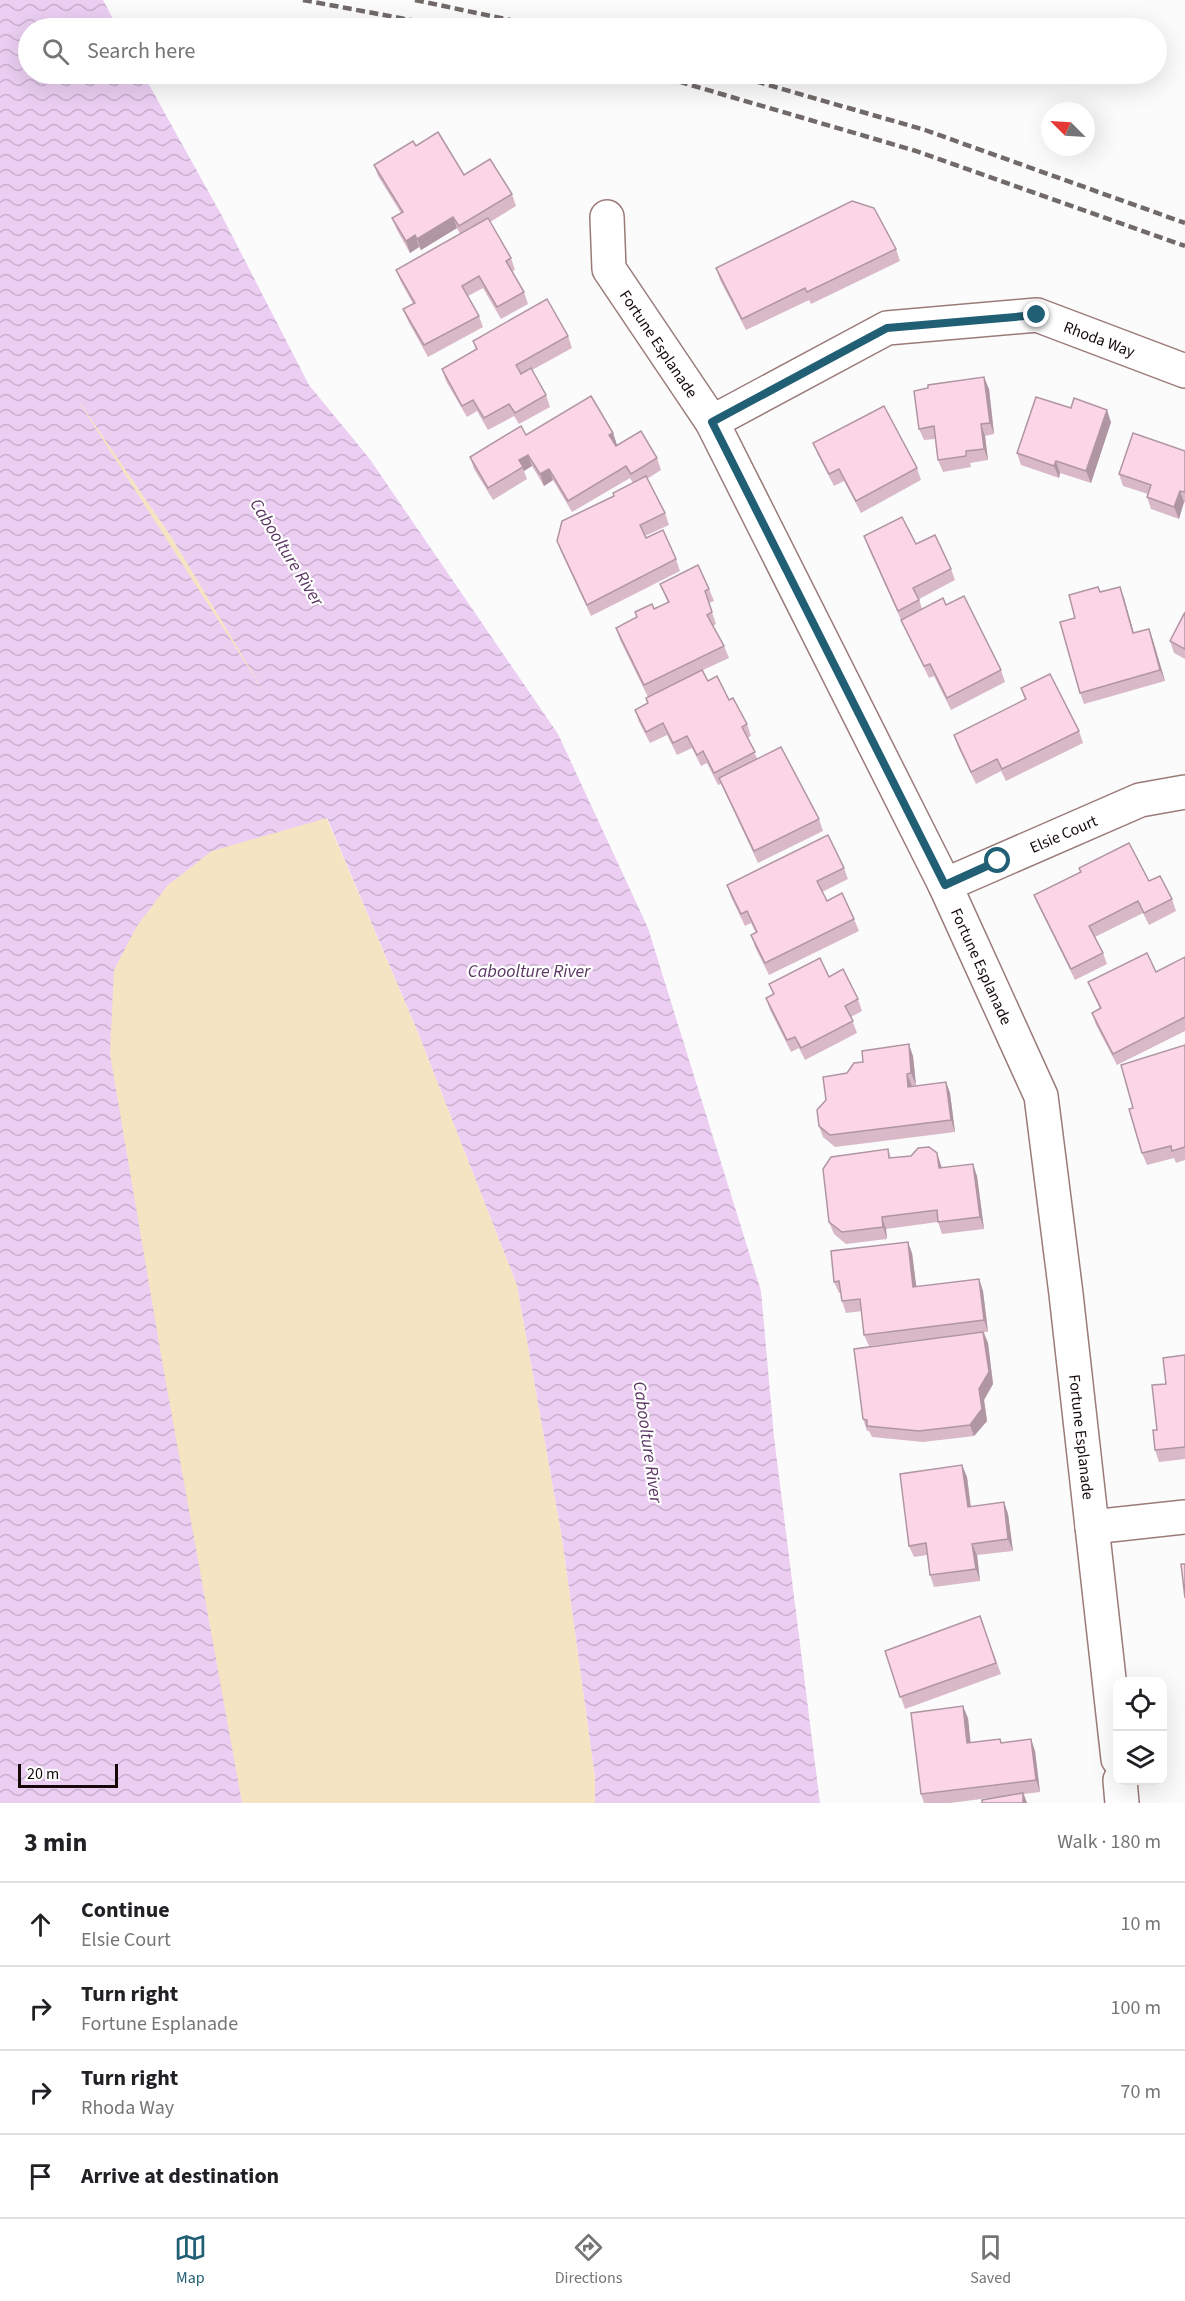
<!DOCTYPE html>
<html lang="en">
<head>
<meta charset="utf-8">
<style>
  :root { --surface:#fff; --page:#f6f6f6; --text:#202124; --muted:#757577; --line:#e0e0e0; --accent:#215f75 }
  body { margin:0; font-family:"Source Sans 3",sans-serif; background:var(--page); color:var(--text) }
  .controls { position:absolute; right:18px; bottom:18px; display:grid; overflow:hidden; border-radius:12px; box-shadow:0 6px 24px #0002 }
  .controls button { width:54px; height:54px; display:grid; place-items:center; padding:0; border:0; border-bottom:2px solid var(--line); background:var(--surface); color:var(--text); font:30px sans-serif }
  .compass { position:absolute; left:1041px; top:102px; width:54px; height:54px; border-radius:50%; background:var(--surface); box-shadow:0 6px 24px #0002; rotate:294deg }
  .scale { position:absolute; left:18px; bottom:15px; width:100px; box-sizing:border-box; padding-left:6px; border:3px solid #150a09; border-top:0; font-size:16px; line-height:21px; white-space:nowrap; color:#150a09; -webkit-text-stroke:4px #fff; paint-order:stroke }
  .stop { position:absolute; width:18px; height:18px; margin:-14px; border:4px solid #215f75; border-radius:50%; background:#fff }
  .stop.end { background:#215f75; border-color:#fff; box-shadow:0 2px 6px #0008 }
  .list { margin:0; padding:0; list-style:none }
  h2 { display:flex; justify-content:space-between; align-items:center; height:78px; margin:0; padding:0 24px; font-size:26px }
  h2 small { font-size:20px; font-weight:400; color:var(--muted) }
  .list li { display:grid; grid-template-columns:39px 1fr auto; gap:18px; align-items:center; box-sizing:border-box; height:84px; padding:0 24px; border-top:2px solid var(--line) }
  .list b { display:block; font-size:22px; white-space:nowrap }
  .list p { margin:0; font-size:20px; white-space:nowrap; color:var(--muted) }
  .list em { font-size:20px; font-style:normal; color:var(--muted) }
  .icon { flex:none; width:33px; height:33px; fill:none; stroke:currentColor; stroke-width:2; stroke-linecap:round; stroke-linejoin:round }
  .map { position:relative; flex:none; width:1185px; height:1803px; overflow:hidden }
  .search { position:absolute; background:var(--surface); box-shadow:0 6px 24px #0002; left:18px; right:18px; top:18px; height:66px; display:flex; align-items:center; gap:15px; box-sizing:border-box; padding:0 21px; border-radius:33px; color:var(--muted); font-size:22px }
  .sheet { height:414px; background:var(--surface) }
  nav { display:flex; justify-content:space-around; align-items:center; box-sizing:border-box; height:84px; border-top:2px solid var(--line); background:var(--surface); font-size:16px; color:var(--muted) }
  nav a { display:grid; justify-items:center; gap:3px }
  nav .on { color:var(--accent) }
  .map>svg:first-child { display:block }
  .green { fill:#f5e4c2 }
  .water { fill:url(#water-waves); fill-rule:evenodd }
  .lines { fill:none; stroke-linecap:round; stroke-linejoin:round }
  .minor-casing { stroke:#9b7b79; stroke-width:36 }
  .minor { stroke:#fff; stroke-width:33 }
  .rail { stroke:#716a69; stroke-width:4.5; stroke-dasharray:9 4.5; stroke-linecap:butt }
  .wall { fill:#d9b8c7 }
  .shaded-wall { fill:#b096a2 }
  .building { fill:#fcd6e7; stroke:#b096a2; stroke-width:1.5 }
  .route { stroke:#215f75; stroke-width:8 }
  .labels { text-anchor:middle; stroke-width:4.5; stroke-linejoin:round; paint-order:stroke }
  .street-label { font-size:16px; fill:#150a09; stroke:#fff }
  .water-label { font-size:18px; font-style:italic; fill:#5b3664; stroke:#fff }
</style>
</head>
<body>
<div class="map">
<svg width="1185" height="1803" viewBox="0 0 1185 1803">
  <defs>
    <pattern id="water-waves" width="16" height="10" patternUnits="userSpaceOnUse" patternTransform="scale(1.5)"><rect width="16" height="10" fill="#ebcef2"/><path d="M0 5q4-4 8 0t8 0" fill="none" stroke="#c9b0ce"/></pattern>
  </defs>
  <rect width="100%" height="100%" fill="#fbfbfb"/>
  <!-- green -->
  <path class="green" d="M 0,323 L 60,372 L 172,538 L 289,730 L 417,1030 L 517,1285 L 562,1538 L 595,1777 L 595,1803 L 0,1803 Z"/>
  <!-- water -->
  <path class="water" d="M 0,0 L 103,0 L 118,28 L 28,28 L 28,74 L 143,74 L 222,216 L 309,385 L 369,458 L 558,734 L 648,928 L 761,1291 L 774,1437 L 820,1803 L 595,1803 L 595,1777 L 562,1538 L 517,1285 L 417,1030 L 327,818 L 212,851 L 168,885 L 137,926 L 114,970 L 110,1054 L 164,1372 L 242,1803 L 0,1803 ZM 80,403 L 172,538 L 266,695 L 80,404 Z"/>
  <g class="lines">
    <!-- minor casing -->
    <g class="minor-casing">
      <g id="minor">
        <path id="s1" d="M 607,217 L 609,269 L 712,422 L 945,885 L 1041,1096 L 1066,1294 L 1118,1759"/>
        <path id="s2" d="M 712,422 L 887,328 L 1037,315 L 1185,371"/>
        <path id="s3" d="M 945,885 L 1140,800 L 1185,792"/>
        <path d="M 1092,1527 L 1185,1517"/>
        <path d="M 1120,1780 L 1122,1803"/>
      </g>
    </g>
    <!-- minor -->
    <use href="#minor" class="minor"/>
    <!-- rail -->
    <g class="rail">
      <path d="M 303,0 L 454,28"/>
      <path d="M 415,0 L 548,28"/>
      <path d="M 653,74 L 916,151 L 1185,246"/>
      <path d="M 730,74 L 925,130 L 1185,223"/>
    </g>
  </g>
  <!-- wall -->
  <g class="wall">
    <path d="M 416,146 L 464,175 L 512,194 L 516,206 L 490,222 L 511,258 L 515,270 L 512,271 L 524,292 L 528,304 L 501,319 L 483,288 L 468,296 L 479,316 L 483,327 L 428,357 L 408,321 L 403,309 L 413,304 L 401,282 L 396,270 L 460,234 L 457,228 L 421,250 L 419,247 L 410,253 L 397,230 L 392,218 L 401,213 L 378,176 L 374,165 Z"/>
    <path d="M 896,249 L 900,261 L 811,304 L 809,300 L 746,330 L 720,280 L 716,268 Z"/>
    <path d="M 568,336 L 572,348 L 532,370 L 546,395 L 550,407 L 519,424 L 514,416 L 488,430 L 477,411 L 467,417 L 446,381 L 442,369 L 476,349 L 473,341 Z"/>
    <path d="M 989,389 L 994,434 L 985,436 L 988,460 L 970,463 L 971,467 L 943,472 L 938,460 L 935,439 L 924,440 L 919,429 Z"/>
    <path d="M 1111,422 L 1091,483 L 1060,473 L 1059,478 L 1021,465 L 1017,453 Z"/>
    <path d="M 613,433 L 617,445 L 615,446 L 657,458 L 661,470 L 647,479 L 665,513 L 669,525 L 645,536 L 646,538 L 676,559 L 680,571 L 591,616 L 561,552 L 557,541 L 633,483 L 630,478 L 572,512 L 553,480 L 544,486 L 532,466 L 524,471 L 527,479 L 493,500 L 474,469 L 470,457 L 526,435 Z"/>
    <path d="M 813,443 L 917,468 L 921,480 L 861,513 L 844,481 L 834,486 L 818,455 Z"/>
    <path d="M 1185,451 L 1185,503 L 1184,502 L 1179,519 L 1151,509 L 1147,497 L 1148,494 L 1123,486 L 1119,474 Z"/>
    <path d="M 864,536 L 916,544 L 951,569 L 955,580 L 919,599 L 922,609 L 946,605 L 1001,670 L 1005,682 L 951,710 L 934,676 L 929,678 L 906,631 L 868,547 Z"/>
    <path d="M 660,584 L 709,589 L 714,601 L 709,603 L 716,624 L 713,626 L 724,646 L 729,658 L 703,670 L 708,681 L 729,700 L 747,724 L 751,736 L 747,738 L 757,758 L 819,819 L 823,831 L 758,863 L 721,784 L 718,785 L 707,763 L 701,766 L 692,748 L 677,755 L 667,735 L 650,743 L 639,722 L 635,710 L 647,703 L 648,697 L 620,640 L 616,628 L 668,603 Z"/>
    <path d="M 1120,587 L 1124,598 L 1134,633 L 1149,629 L 1165,681 L 1084,704 L 1080,693 L 1075,618 L 1100,592 Z"/>
    <path d="M 1185,612 L 1185,659 L 1174,653 L 1170,641 Z"/>
    <path d="M 1021,688 L 1079,731 L 1083,743 L 1006,781 L 1001,771 L 976,784 L 958,747 L 954,735 L 1025,700 Z"/>
    <path d="M 844,868 L 848,879 L 822,892 L 827,901 L 854,919 L 859,931 L 769,975 L 755,947 L 751,935 L 756,933 L 751,923 L 745,926 L 731,897 L 727,885 Z"/>
    <path d="M 1079,868 L 1149,881 L 1172,899 L 1176,911 L 1149,925 L 1143,913 L 1095,937 L 1103,953 L 1107,964 L 1075,980 L 1039,907 L 1034,895 L 1080,872 Z"/>
    <path d="M 1185,957 L 1185,1031 L 1117,1065 L 1096,1025 L 1092,1013 L 1100,1009 L 1093,994 L 1088,982 L 1156,972 Z"/>
    <path d="M 829,977 L 858,999 L 862,1011 L 851,1017 L 857,1033 L 805,1060 L 799,1048 L 791,1052 L 770,1010 L 766,998 L 773,994 L 769,984 Z"/>
    <path d="M 1185,1045 L 1185,1160 L 1176,1163 L 1174,1158 L 1147,1165 L 1142,1153 L 1133,1108 Z"/>
    <path d="M 913,1056 L 916,1085 L 912,1086 L 946,1082 L 950,1093 L 955,1132 L 835,1147 L 823,1137 L 819,1126 L 847,1073 Z"/>
    <path d="M 888,1149 L 891,1158 L 941,1165 L 942,1168 L 977,1176 L 984,1229 L 942,1234 L 938,1222 L 886,1229 L 887,1239 L 846,1244 L 834,1234 L 829,1222 Z"/>
    <path d="M 912,1253 L 916,1287 L 979,1279 L 983,1291 L 988,1332 L 984,1332 L 988,1343 L 993,1384 L 984,1400 L 987,1421 L 974,1436 L 923,1442 L 872,1437 L 869,1431 L 867,1431 L 863,1419 L 926,1339 L 869,1346 L 864,1335 L 862,1311 L 846,1313 L 842,1301 L 841,1293 L 839,1293 L 834,1282 Z"/>
    <path d="M 1185,1355 L 1185,1459 L 1159,1462 L 1155,1450 L 1157,1430 L 1166,1384 Z"/>
    <path d="M 962,1465 L 967,1477 L 971,1507 L 1004,1502 L 1008,1514 L 1013,1551 L 977,1555 L 980,1581 L 934,1587 L 930,1575 L 927,1555 L 914,1557 L 909,1546 Z"/>
    <path d="M 980,1616 L 1001,1674 L 905,1709 L 885,1651 Z"/>
    <path d="M 968,1718 L 970,1743 L 1000,1739 L 1002,1743 L 1031,1739 L 1035,1751 L 1040,1792 L 1024,1794 L 1027,1803 L 982,1803 L 996,1797 L 950,1803 L 924,1803 L 921,1794 Z"/>
  </g>
  <!-- shaded-wall -->
  <g class="shaded-wall">
    <path d="M 453,217 L 457,228 L 421,250 L 417,239 Z"/>
    <path d="M 415,235 L 419,247 L 410,253 L 406,241 Z"/>
    <path d="M 984,377 L 989,389 L 994,434 L 990,423 Z"/>
    <path d="M 1107,410 L 1111,422 L 1091,483 L 1086,471 Z"/>
    <path d="M 981,424 L 985,436 L 988,460 L 984,449 Z"/>
    <path d="M 613,433 L 617,445 L 613,447 L 609,435 Z"/>
    <path d="M 528,455 L 532,466 L 524,471 L 519,460 Z"/>
    <path d="M 1056,461 L 1060,473 L 1059,478 L 1054,466 Z"/>
    <path d="M 549,469 L 553,480 L 544,486 L 540,474 Z"/>
    <path d="M 1180,491 L 1184,502 L 1179,519 L 1174,507 Z"/>
    <path d="M 1120,587 L 1124,598 L 1137,645 L 1133,633 Z"/>
    <path d="M 1149,629 L 1153,640 L 1165,681 L 1160,670 Z"/>
    <path d="M 909,1044 L 913,1056 L 916,1085 L 911,1073 Z"/>
    <path d="M 907,1074 L 912,1086 L 908,1087 Z"/>
    <path d="M 946,1082 L 950,1093 L 955,1132 L 951,1120 Z"/>
    <path d="M 937,1153 L 941,1165 L 944,1180 L 939,1168 Z"/>
    <path d="M 973,1164 L 977,1176 L 984,1229 L 980,1217 Z"/>
    <path d="M 882,1217 L 886,1229 L 887,1239 L 883,1227 Z"/>
    <path d="M 908,1242 L 912,1253 L 918,1299 L 913,1287 Z"/>
    <path d="M 979,1279 L 983,1291 L 988,1332 L 984,1320 Z"/>
    <path d="M 983,1332 L 988,1343 L 993,1384 L 984,1400 L 987,1421 L 974,1436 L 970,1425 L 979,1389 Z"/>
    <path d="M 962,1465 L 967,1477 L 972,1519 L 968,1507 Z"/>
    <path d="M 1004,1502 L 1008,1514 L 1013,1551 L 1008,1539 Z"/>
    <path d="M 972,1544 L 977,1555 L 980,1581 L 976,1569 Z"/>
    <path d="M 963,1706 L 968,1718 L 972,1755 L 967,1743 Z"/>
    <path d="M 1031,1739 L 1035,1751 L 1040,1792 L 1036,1780 Z"/>
    <path d="M 1023,1793 L 1027,1803 L 1023,1803 Z"/>
  </g>
  <!-- building -->
  <g class="building">
    <path d="M 438,132 L 464,175 L 490,159 L 512,194 L 459,226 L 453,217 L 417,239 L 415,235 L 406,241 L 392,218 L 403,212 L 374,165 L 413,141 L 416,146 Z"/>
    <path d="M 852,201 L 874,208 L 896,249 L 807,292 L 805,288 L 742,319 L 716,268 Z"/>
    <path d="M 488,218 L 511,258 L 506,261 L 524,292 L 497,307 L 479,276 L 462,286 L 479,316 L 424,345 L 403,309 L 415,303 L 396,270 Z"/>
    <path d="M 547,299 L 568,336 L 516,365 L 521,374 L 531,368 L 546,395 L 515,413 L 509,404 L 484,418 L 473,400 L 462,406 L 442,369 L 477,349 L 473,341 Z"/>
    <path d="M 984,377 L 990,423 L 981,424 L 984,449 L 966,451 L 966,456 L 938,460 L 934,426 L 919,429 L 914,391 L 928,388 L 928,385 Z"/>
    <path d="M 591,396 L 613,433 L 609,435 L 616,446 L 641,431 L 657,458 L 631,474 L 626,466 L 568,501 L 549,469 L 540,474 L 528,455 L 519,460 L 523,467 L 488,488 L 470,457 L 521,426 L 526,435 Z"/>
    <path d="M 1036,397 L 1071,408 L 1074,398 L 1107,410 L 1086,471 L 1056,461 L 1054,466 L 1017,453 Z"/>
    <path d="M 884,406 L 917,468 L 856,501 L 839,469 L 829,474 L 813,443 Z"/>
    <path d="M 1133,433 L 1185,451 L 1185,492 L 1180,491 L 1174,507 L 1147,497 L 1151,485 L 1119,474 Z"/>
    <path d="M 646,476 L 665,513 L 640,525 L 646,538 L 663,530 L 676,559 L 587,605 L 557,541 L 562,521 L 614,496 L 613,493 Z"/>
    <path d="M 902,517 L 916,544 L 935,535 L 951,569 L 913,588 L 919,600 L 898,611 L 864,536 Z"/>
    <path d="M 698,565 L 709,589 L 705,591 L 712,612 L 707,615 L 724,646 L 644,685 L 616,628 L 637,617 L 635,612 L 652,604 L 654,609 L 669,602 L 660,584 Z"/>
    <path d="M 1098,587 L 1100,592 L 1120,587 L 1133,633 L 1149,629 L 1160,670 L 1080,693 L 1060,622 L 1075,618 L 1069,595 Z"/>
    <path d="M 964,596 L 1001,670 L 947,698 L 930,664 L 924,666 L 901,620 L 943,598 L 946,605 Z"/>
    <path d="M 1185,612 L 1185,649 L 1170,641 Z"/>
    <path d="M 702,670 L 708,681 L 717,676 L 729,700 L 733,698 L 747,724 L 742,727 L 755,752 L 714,773 L 703,751 L 697,755 L 687,736 L 673,743 L 663,723 L 646,732 L 635,710 L 648,703 L 646,698 Z"/>
    <path d="M 1050,674 L 1079,731 L 1002,769 L 997,759 L 971,772 L 954,735 L 1026,699 L 1021,688 Z"/>
    <path d="M 781,747 L 819,819 L 754,851 L 719,778 Z"/>
    <path d="M 828,835 L 844,868 L 817,881 L 827,901 L 842,893 L 854,919 L 765,963 L 751,935 L 757,932 L 747,911 L 741,914 L 727,885 Z"/>
    <path d="M 1129,843 L 1149,881 L 1160,876 L 1172,899 L 1144,913 L 1138,901 L 1089,926 L 1103,953 L 1071,969 L 1034,895 L 1081,872 L 1079,868 Z"/>
    <path d="M 1147,953 L 1156,972 L 1185,957 L 1185,1017 L 1113,1054 L 1092,1013 L 1101,1008 L 1088,982 Z"/>
    <path d="M 820,958 L 829,977 L 843,969 L 858,999 L 845,1006 L 853,1021 L 801,1048 L 795,1037 L 787,1040 L 766,998 L 774,994 L 769,984 Z"/>
    <path d="M 909,1044 L 911,1073 L 907,1074 L 908,1087 L 946,1082 L 951,1120 L 830,1135 L 819,1126 L 817,1110 L 826,1100 L 823,1077 L 847,1073 L 854,1063 L 863,1062 L 862,1051 Z"/>
    <path d="M 1185,1045 L 1185,1147 L 1172,1151 L 1171,1146 L 1142,1153 L 1129,1109 L 1133,1108 L 1121,1065 Z"/>
    <path d="M 929,1147 L 937,1153 L 939,1168 L 973,1164 L 980,1217 L 938,1222 L 937,1210 L 882,1217 L 883,1227 L 842,1232 L 829,1222 L 823,1169 L 831,1157 L 888,1149 L 889,1158 L 911,1156 L 918,1148 Z"/>
    <path d="M 908,1242 L 913,1287 L 979,1279 L 984,1320 L 864,1335 L 860,1299 L 842,1301 L 839,1281 L 834,1282 L 831,1251 Z"/>
    <path d="M 983,1332 L 989,1372 L 979,1389 L 982,1409 L 970,1425 L 919,1431 L 867,1426 L 867,1420 L 863,1419 L 854,1349 Z"/>
    <path d="M 1185,1355 L 1185,1447 L 1155,1450 L 1153,1430 L 1157,1430 L 1152,1385 L 1166,1384 L 1163,1358 Z"/>
    <path d="M 962,1465 L 968,1507 L 1004,1502 L 1008,1539 L 972,1544 L 976,1569 L 930,1575 L 926,1543 L 909,1546 L 900,1474 Z"/>
    <path d="M 1181,1564 L 1185,1564 L 1185,1598 Z"/>
    <path d="M 980,1616 L 996,1663 L 900,1697 L 885,1651 Z"/>
    <path d="M 963,1706 L 967,1743 L 1000,1739 L 1001,1743 L 1031,1739 L 1036,1780 L 921,1794 L 911,1713 Z"/>
    <path d="M 1023,1793 L 1023,1803 L 982,1803 L 982,1800 Z"/>
  </g>
  <g class="lines">
    <!-- route -->
    <path class="route" d="M 998,861 L 945,885 L 712,422 L 887,328 L 1037,315"/>
  </g>
  <g class="labels">
    <!-- street labels -->
    <g class="street-label">
      <text dy="6" stroke="none"><textPath href="#s2" startOffset="416">Rhoda Way</textPath></text>
      <text dy="6" stroke="none"><textPath href="#s1" startOffset="142">Fortune Esplanade</textPath></text>
      <text dy="6" stroke="none"><textPath href="#s3" startOffset="129">Elsie Court</textPath></text>
      <text dy="6" stroke="none"><textPath href="#s1" startOffset="844">Fortune Esplanade</textPath></text>
      <text dy="6" stroke="none"><textPath href="#s1" startOffset="1330">Fortune Esplanade</textPath></text>
    </g>
    <!-- water labels -->
    <g class="water-label">
      <text transform="translate(287 552) rotate(58)" y="6">Caboolture River</text>
      <text x="529" y="977">Caboolture River</text>
      <text transform="translate(648 1442) rotate(82)" y="6">Caboolture River</text>
    </g>
  </g>
</svg>
<div class="controls">
<button><svg class="icon" aria-label="locate" viewBox="0 0 24 24"><circle cx="12" cy="12" r="6"/><path d="M12 2v4M12 18v4M2 12h4M18 12h4"/></svg></button>
<button><svg class="icon" aria-label="layers" viewBox="0 0 24 24"><path d="M12 4l9 5-9 5-9-5zM3 14l9 5 9-5"/></svg></button>
</div>
<svg class="compass" viewBox="-18 -18 36 36"><path d="M0-13l5 13h-10z" fill="#e53935"/><path d="M0 13l5-13h-10z" fill="#757577"/></svg>
<div class="scale">20 m</div>
<div class="stop" style="left:998px;top:861px"></div>
<div class="stop end" style="left:1037px;top:315px"></div>
<div class="search"><svg class="icon" aria-label="search" viewBox="0 0 24 24"><circle cx="10" cy="10" r="6"/><path d="M15 15l6 6"/></svg>Search here</div>
</div>
<section class="sheet">
<h2>3 min<small>Walk · 180 m</small></h2>
<ul class="list">
<li><svg class="icon" aria-label="ahead" viewBox="0 0 24 24"><path d="M12 20V5M6 11l6-6 6 6"/></svg><div><b>Continue</b><p>Elsie Court</p></div><em>10 m</em></li>
<li><svg class="icon" aria-label="right" viewBox="0 0 24 24"><path d="M7 20v-9h11M14 6l5 5-5 5"/></svg><div><b>Turn right</b><p>Fortune Esplanade</p></div><em>100 m</em></li>
<li><svg class="icon" aria-label="right" viewBox="0 0 24 24"><path d="M7 20v-9h11M14 6l5 5-5 5"/></svg><div><b>Turn right</b><p>Rhoda Way</p></div><em>70 m</em></li>
<li><svg class="icon" aria-label="arrive" viewBox="0 0 24 24"><path d="M6 21V4h12l-3 4 3 4H6"/></svg><div><b>Arrive at destination</b></div></li>
</ul>
</section>
<nav>
<a class="on"><svg class="icon" aria-label="map" viewBox="0 0 24 24"><path d="M3 6l6-2 6 2 6-2v14l-6 2-6-2-6 2zM9 4v14M15 6v14"/></svg>Map</a>
<a><svg class="icon" aria-label="directions" viewBox="0 0 24 24"><path d="M12 3l9 9-9 9-9-9zM9 14v-3h6M13 9l2 2-2 2"/></svg>Directions</a>
<a><svg class="icon" aria-label="saved" viewBox="0 0 24 24"><path d="M7 4h10v16l-5-4-5 4z"/></svg>Saved</a>
</nav>
</body>
</html>
